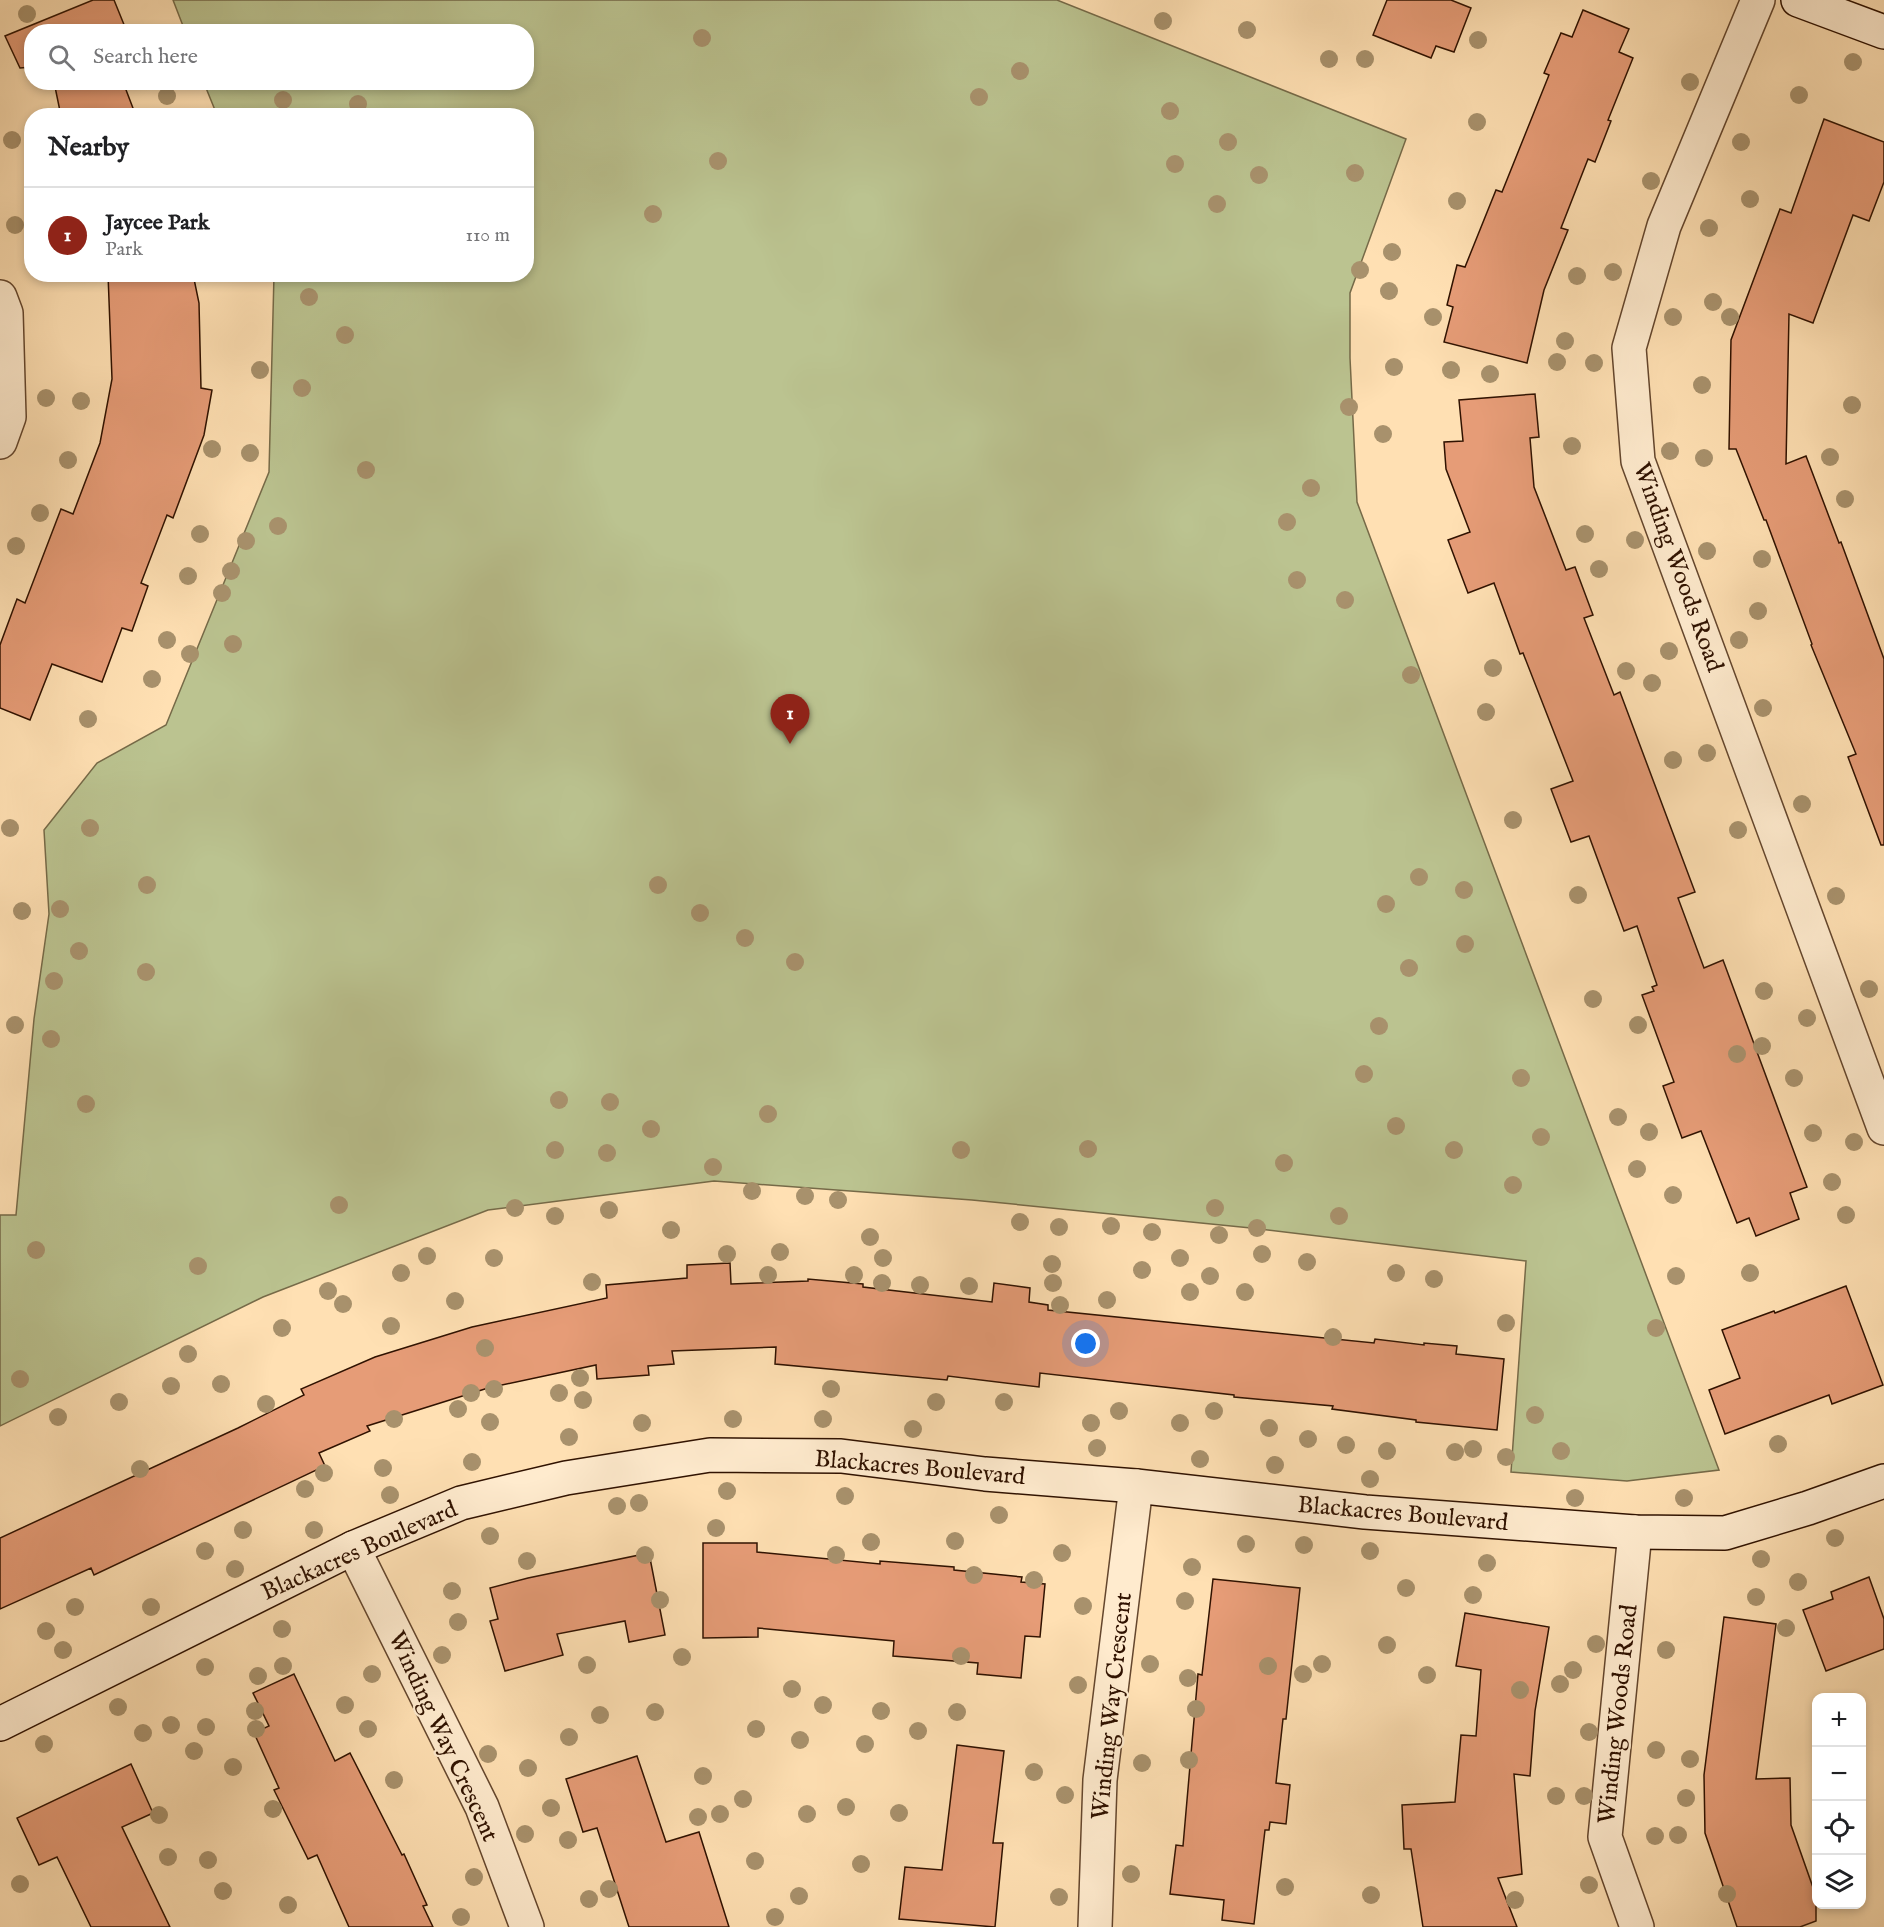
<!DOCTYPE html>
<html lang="en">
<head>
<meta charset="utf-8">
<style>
  :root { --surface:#fff; --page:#f2f2f2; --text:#202124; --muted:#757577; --line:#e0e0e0; --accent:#8f2418 }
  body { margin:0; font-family:"IM FELL English",serif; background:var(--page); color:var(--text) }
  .controls { position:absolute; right:18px; bottom:18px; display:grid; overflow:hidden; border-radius:12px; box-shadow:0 3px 9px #0003 }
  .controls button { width:54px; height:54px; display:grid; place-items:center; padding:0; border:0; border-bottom:2px solid var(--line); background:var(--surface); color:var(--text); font:30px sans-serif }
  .you { position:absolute; left:1086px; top:1344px; width:21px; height:21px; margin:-15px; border:4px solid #fff; border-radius:50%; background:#1a73e8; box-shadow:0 0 0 9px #1a73e833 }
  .badge { display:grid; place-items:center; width:39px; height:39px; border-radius:50%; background:var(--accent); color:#fff; font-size:20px; font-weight:700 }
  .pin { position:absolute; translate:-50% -50px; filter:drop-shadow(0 2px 3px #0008) }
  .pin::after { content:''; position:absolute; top:32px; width:21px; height:18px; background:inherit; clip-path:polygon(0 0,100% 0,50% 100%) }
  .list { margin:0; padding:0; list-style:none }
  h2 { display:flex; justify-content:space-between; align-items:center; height:78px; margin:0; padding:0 24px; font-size:26px }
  h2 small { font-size:20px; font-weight:400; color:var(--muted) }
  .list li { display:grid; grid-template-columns:39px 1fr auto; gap:18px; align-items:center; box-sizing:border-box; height:96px; padding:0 24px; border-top:2px solid var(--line) }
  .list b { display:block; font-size:22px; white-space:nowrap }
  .list p { margin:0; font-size:20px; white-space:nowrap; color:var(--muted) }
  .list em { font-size:20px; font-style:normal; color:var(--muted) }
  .icon { flex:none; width:33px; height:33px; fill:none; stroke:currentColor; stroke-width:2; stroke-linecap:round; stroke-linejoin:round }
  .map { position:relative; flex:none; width:1884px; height:1927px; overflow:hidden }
  .search { position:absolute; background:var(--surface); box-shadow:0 3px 9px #0003; left:24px; top:24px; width:510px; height:66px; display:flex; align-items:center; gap:15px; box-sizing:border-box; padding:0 21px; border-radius:24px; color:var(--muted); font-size:22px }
  .panel { position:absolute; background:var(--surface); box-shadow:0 3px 9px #0003; left:24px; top:108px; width:510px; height:174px; border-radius:24px }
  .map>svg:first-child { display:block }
  .green { fill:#bbc390; stroke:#766a48; stroke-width:1.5 }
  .building { fill:#e69c77; stroke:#301200; stroke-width:1.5 }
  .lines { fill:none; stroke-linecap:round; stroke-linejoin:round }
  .street-casing { stroke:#64462d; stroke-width:36 }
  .secondary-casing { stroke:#301200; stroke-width:36 }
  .street { stroke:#ffebce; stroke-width:33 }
  .secondary { stroke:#ffebce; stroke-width:33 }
  .tree { fill:#a8916c }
  .labels { text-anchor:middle; stroke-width:4.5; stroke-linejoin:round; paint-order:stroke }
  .street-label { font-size:24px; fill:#301200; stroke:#ffebce }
</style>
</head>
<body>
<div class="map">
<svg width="1884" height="1927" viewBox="0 0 1884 1927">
  <rect width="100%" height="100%" fill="#ffe0b3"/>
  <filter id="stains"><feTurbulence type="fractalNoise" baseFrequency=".00333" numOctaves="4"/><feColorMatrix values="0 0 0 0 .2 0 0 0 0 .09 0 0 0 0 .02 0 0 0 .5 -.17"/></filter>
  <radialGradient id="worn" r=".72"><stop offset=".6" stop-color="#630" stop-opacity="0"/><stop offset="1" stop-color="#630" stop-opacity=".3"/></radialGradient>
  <!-- green -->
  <path class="green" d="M 173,0 L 1057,0 L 1406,139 L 1350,293 L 1350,358 L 1357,502 L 1719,1470 L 1627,1481 L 1511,1472 L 1526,1261 L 1251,1228 L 972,1200 L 714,1181 L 488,1210 L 263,1297 L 0,1426 L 0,1215 L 16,1215 L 34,1019 L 49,914 L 44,830 L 97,763 L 166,725 L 269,472 L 274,275 L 526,274 L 526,116 L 217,115 L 204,83 L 526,82 L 526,32 L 185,31 Z"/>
  <!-- building -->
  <g class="building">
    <path d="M 93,0 L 114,0 L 127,32 L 32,32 L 32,67 L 20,68 L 5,36 Z"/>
    <path d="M 1387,0 L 1451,0 L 1471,8 L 1454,52 L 1436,46 L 1431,58 L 1373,35 Z"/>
    <path d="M 1583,10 L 1629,29 L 1619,52 L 1633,58 L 1608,120 L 1611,121 L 1595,162 L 1588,159 L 1561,228 L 1568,230 L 1544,290 L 1527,363 L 1444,342 L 1453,307 L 1447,305 L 1457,265 L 1465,267 L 1496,190 L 1502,192 L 1549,75 L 1544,73 L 1561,33 L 1572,37 Z"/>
    <path d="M 54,82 L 123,82 L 136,116 L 61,116 Z"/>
    <path d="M 1824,119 L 1884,142 L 1884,182 L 1869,221 L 1853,215 L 1813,323 L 1789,314 L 1786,464 L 1806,456 L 1839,543 L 1841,542 L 1884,659 L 1884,845 L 1881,845 L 1848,757 L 1856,754 L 1811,645 L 1812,644 L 1766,520 L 1764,520 L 1736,449 L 1729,449 L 1731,340 L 1780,209 L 1791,213 Z"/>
    <path d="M 108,274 L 193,274 L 199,303 L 201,388 L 212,390 L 204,435 L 173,518 L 167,515 L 141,583 L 148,586 L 132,631 L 122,628 L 102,682 L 52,664 L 30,720 L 0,708 L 0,645 L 17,599 L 25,603 L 61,509 L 73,514 L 100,443 L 112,379 Z"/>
    <path d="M 1535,394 L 1539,437 L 1530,438 L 1534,487 L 1566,570 L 1575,567 L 1593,615 L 1584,618 L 1614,695 L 1620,692 L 1695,892 L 1678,898 L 1704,968 L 1723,960 L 1807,1187 L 1790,1193 L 1799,1219 L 1756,1236 L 1749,1218 L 1737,1223 L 1701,1131 L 1682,1138 L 1663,1086 L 1674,1082 L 1642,995 L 1654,991 L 1652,987 L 1657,985 L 1637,926 L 1624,931 L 1589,836 L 1571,842 L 1551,789 L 1573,781 L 1523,653 L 1520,654 L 1494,583 L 1468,593 L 1448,540 L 1470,532 L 1446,469 L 1444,442 L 1463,441 L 1459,400 Z"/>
    <path d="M 730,1263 L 731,1284 L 808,1281 L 808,1279 L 863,1284 L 863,1287 L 992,1302 L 994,1283 L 1030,1288 L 1029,1302 L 1048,1305 L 1048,1310 L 1374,1343 L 1375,1339 L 1424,1345 L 1424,1343 L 1457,1346 L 1456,1354 L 1504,1359 L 1497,1430 L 1416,1422 L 1416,1420 L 1332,1409 L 1333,1406 L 1234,1397 L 1234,1395 L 1040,1373 L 1039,1387 L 948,1376 L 947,1380 L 775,1364 L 776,1347 L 672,1351 L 674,1364 L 648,1366 L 649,1375 L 597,1379 L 596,1365 L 488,1388 L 367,1426 L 370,1431 L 319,1453 L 325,1466 L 94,1575 L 91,1568 L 0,1609 L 0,1538 L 238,1428 L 304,1395 L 301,1389 L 375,1357 L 472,1327 L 607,1298 L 606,1285 L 687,1278 L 687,1265 Z"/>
    <path d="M 1846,1286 L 1883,1385 L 1832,1404 L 1829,1395 L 1725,1434 L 1709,1390 L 1740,1378 L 1722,1330 L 1774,1311 L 1775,1313 Z"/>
    <path d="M 703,1543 L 757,1543 L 757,1552 L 880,1564 L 880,1561 L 954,1567 L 954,1570 L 1022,1577 L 1021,1582 L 1045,1584 L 1040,1637 L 1025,1636 L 1021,1678 L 977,1674 L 978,1663 L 893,1656 L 894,1641 L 758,1628 L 758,1637 L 703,1638 Z"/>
    <path d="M 649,1553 L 665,1635 L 629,1642 L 625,1621 L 557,1634 L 563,1655 L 505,1671 L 490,1621 L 498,1619 L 490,1588 L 528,1578 Z"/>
    <path d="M 1869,1577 L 1884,1619 L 1884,1649 L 1826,1671 L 1803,1610 L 1833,1599 L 1831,1592 Z"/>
    <path d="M 1213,1579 L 1300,1588 L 1286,1719 L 1283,1719 L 1276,1783 L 1290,1785 L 1286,1824 L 1270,1822 L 1269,1830 L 1265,1830 L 1254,1924 L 1222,1920 L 1224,1900 L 1170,1894 L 1176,1845 L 1183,1846 L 1198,1674 L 1202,1675 Z"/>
    <path d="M 1465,1613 L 1549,1627 L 1535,1711 L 1530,1776 L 1514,1774 L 1522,1874 L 1498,1878 L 1517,1927 L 1423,1927 L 1411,1849 L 1404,1849 L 1402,1805 L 1455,1802 L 1461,1735 L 1476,1736 L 1481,1670 L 1456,1666 Z"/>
    <path d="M 1724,1617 L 1776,1624 L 1756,1779 L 1790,1778 L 1791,1825 L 1816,1896 L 1816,1921 L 1800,1927 L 1737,1927 L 1705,1833 L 1704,1775 Z"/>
    <path d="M 294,1674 L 335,1761 L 350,1753 L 402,1855 L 404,1854 L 427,1905 L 423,1906 L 433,1927 L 349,1927 L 317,1855 L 308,1859 L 274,1790 L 279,1788 L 254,1733 L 269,1726 L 253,1693 Z"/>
    <path d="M 957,1745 L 1004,1751 L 993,1843 L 1003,1843 L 995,1927 L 899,1919 L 905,1867 L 942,1870 Z"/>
    <path d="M 637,1756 L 666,1842 L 699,1832 L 729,1927 L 629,1927 L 597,1828 L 583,1832 L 566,1779 Z"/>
    <path d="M 131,1764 L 153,1813 L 122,1827 L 170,1927 L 91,1927 L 57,1857 L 39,1865 L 17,1818 Z"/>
  </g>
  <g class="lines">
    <!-- street casing -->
    <g class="street-casing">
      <g id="street">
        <path d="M 1758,0 L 1664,226 L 1629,348 L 1638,461 L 1884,1128"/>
        <path d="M 0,297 L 6,313 L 9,417 L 0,442"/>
        <path d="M 1635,1532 L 1605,1837 L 1637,1927"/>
        <path d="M 353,1548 L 482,1807 L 527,1927"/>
        <path d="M 1095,1927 L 1100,1780 L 1136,1486"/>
      </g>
    </g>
    <!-- secondary casing -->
    <g class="secondary-casing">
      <g id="secondary">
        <path d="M 1798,0 L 1884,32"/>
        <path d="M 0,1724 L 353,1548 L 461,1503 L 566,1478 L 710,1455 L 841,1456 L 985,1474 L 1136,1486 L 1365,1512 L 1635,1532 L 1725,1533 L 1808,1508 L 1884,1481"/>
      </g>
    </g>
    <!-- street -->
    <use href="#street" class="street"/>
    <!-- secondary -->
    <use href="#secondary" class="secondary"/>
  </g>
  <!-- trees -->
  <g class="tree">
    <circle cx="27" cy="14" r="9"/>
    <circle cx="1163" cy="21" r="9"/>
    <circle cx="1247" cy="30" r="9"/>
    <circle cx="702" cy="38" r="9"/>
    <circle cx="1478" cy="40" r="9"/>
    <circle cx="1329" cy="59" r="9"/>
    <circle cx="1365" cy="59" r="9"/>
    <circle cx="1853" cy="62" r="9"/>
    <circle cx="1020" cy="71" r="9"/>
    <circle cx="1690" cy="82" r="9"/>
    <circle cx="1799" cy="95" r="9"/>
    <circle cx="167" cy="96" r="9"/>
    <circle cx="979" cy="97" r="9"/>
    <circle cx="283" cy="100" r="9"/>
    <circle cx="358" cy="104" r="9"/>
    <circle cx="1170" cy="111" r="9"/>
    <circle cx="1477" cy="122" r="9"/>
    <circle cx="12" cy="140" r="9"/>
    <circle cx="1228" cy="142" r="9"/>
    <circle cx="1741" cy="142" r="9"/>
    <circle cx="718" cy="161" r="9"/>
    <circle cx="1175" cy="164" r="9"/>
    <circle cx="1355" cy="173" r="9"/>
    <circle cx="1259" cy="175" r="9"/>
    <circle cx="1651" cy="181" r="9"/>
    <circle cx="1750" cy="199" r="9"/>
    <circle cx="1457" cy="201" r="9"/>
    <circle cx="1217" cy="204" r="9"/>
    <circle cx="653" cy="214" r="9"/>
    <circle cx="15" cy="225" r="9"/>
    <circle cx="1709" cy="228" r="9"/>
    <circle cx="1392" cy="252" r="9"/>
    <circle cx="1360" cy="270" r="9"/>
    <circle cx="1613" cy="272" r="9"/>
    <circle cx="1577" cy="276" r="9"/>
    <circle cx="1389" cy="291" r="9"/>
    <circle cx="309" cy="297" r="9"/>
    <circle cx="1713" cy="302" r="9"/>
    <circle cx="1433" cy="317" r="9"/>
    <circle cx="1673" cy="317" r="9"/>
    <circle cx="1730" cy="317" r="9"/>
    <circle cx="345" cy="335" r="9"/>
    <circle cx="1565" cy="341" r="9"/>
    <circle cx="1557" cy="362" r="9"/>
    <circle cx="1594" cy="363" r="9"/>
    <circle cx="1394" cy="367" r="9"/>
    <circle cx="260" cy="370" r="9"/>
    <circle cx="1451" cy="370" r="9"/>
    <circle cx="1490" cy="374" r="9"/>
    <circle cx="1702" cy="385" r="9"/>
    <circle cx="302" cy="388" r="9"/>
    <circle cx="46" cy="398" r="9"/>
    <circle cx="81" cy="401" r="9"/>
    <circle cx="1852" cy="405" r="9"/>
    <circle cx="1349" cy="407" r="9"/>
    <circle cx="1383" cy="434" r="9"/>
    <circle cx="1572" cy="446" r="9"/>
    <circle cx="212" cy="449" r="9"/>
    <circle cx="1670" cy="451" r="9"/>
    <circle cx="250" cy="453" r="9"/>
    <circle cx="1830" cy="457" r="9"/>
    <circle cx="1704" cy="458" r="9"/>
    <circle cx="68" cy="460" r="9"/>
    <circle cx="366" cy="470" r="9"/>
    <circle cx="1311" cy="488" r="9"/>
    <circle cx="1845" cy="499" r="9"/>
    <circle cx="40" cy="513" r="9"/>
    <circle cx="1287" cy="522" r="9"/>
    <circle cx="278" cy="526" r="9"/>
    <circle cx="200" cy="534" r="9"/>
    <circle cx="1585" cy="534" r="9"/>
    <circle cx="1635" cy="540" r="9"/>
    <circle cx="246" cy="541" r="9"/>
    <circle cx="16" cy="546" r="9"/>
    <circle cx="1707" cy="551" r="9"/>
    <circle cx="1762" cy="559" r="9"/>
    <circle cx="1599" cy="569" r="9"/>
    <circle cx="231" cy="571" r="9"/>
    <circle cx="188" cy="576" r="9"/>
    <circle cx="1297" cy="580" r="9"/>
    <circle cx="222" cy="593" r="9"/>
    <circle cx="1345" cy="600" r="9"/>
    <circle cx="1758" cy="611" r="9"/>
    <circle cx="167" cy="640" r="9"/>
    <circle cx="1739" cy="640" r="9"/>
    <circle cx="233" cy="644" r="9"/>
    <circle cx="1669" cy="651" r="9"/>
    <circle cx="190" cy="654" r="9"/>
    <circle cx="1493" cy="668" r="9"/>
    <circle cx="1626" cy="671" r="9"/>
    <circle cx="1411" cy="675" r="9"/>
    <circle cx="152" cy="679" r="9"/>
    <circle cx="1652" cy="683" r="9"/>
    <circle cx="1763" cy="708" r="9"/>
    <circle cx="1486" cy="712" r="9"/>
    <circle cx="88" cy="719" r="9"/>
    <circle cx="1707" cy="753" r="9"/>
    <circle cx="1673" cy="760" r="9"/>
    <circle cx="1802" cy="804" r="9"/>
    <circle cx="1513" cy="820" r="9"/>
    <circle cx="10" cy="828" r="9"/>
    <circle cx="90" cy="828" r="9"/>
    <circle cx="1738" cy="830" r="9"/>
    <circle cx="1419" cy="877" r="9"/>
    <circle cx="147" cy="885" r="9"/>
    <circle cx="658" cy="885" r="9"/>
    <circle cx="1464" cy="890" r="9"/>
    <circle cx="1578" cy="895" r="9"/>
    <circle cx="1836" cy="896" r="9"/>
    <circle cx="1386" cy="904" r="9"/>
    <circle cx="60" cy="909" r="9"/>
    <circle cx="22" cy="911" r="9"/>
    <circle cx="700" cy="913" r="9"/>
    <circle cx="745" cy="938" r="9"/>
    <circle cx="1465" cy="944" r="9"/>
    <circle cx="79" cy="951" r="9"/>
    <circle cx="795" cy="962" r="9"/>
    <circle cx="1409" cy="968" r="9"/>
    <circle cx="146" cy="972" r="9"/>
    <circle cx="54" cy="981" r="9"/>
    <circle cx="1869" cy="989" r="9"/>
    <circle cx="1764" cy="991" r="9"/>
    <circle cx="1593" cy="999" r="9"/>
    <circle cx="1807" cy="1018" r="9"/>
    <circle cx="15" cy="1025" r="9"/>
    <circle cx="1638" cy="1025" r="9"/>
    <circle cx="1379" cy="1026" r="9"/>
    <circle cx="51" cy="1039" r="9"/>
    <circle cx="1762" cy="1046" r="9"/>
    <circle cx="1737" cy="1054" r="9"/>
    <circle cx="1364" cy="1074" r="9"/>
    <circle cx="1521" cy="1078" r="9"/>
    <circle cx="1794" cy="1078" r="9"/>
    <circle cx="559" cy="1100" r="9"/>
    <circle cx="610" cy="1102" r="9"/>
    <circle cx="86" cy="1104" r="9"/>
    <circle cx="768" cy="1114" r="9"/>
    <circle cx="1618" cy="1117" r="9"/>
    <circle cx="1396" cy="1126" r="9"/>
    <circle cx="651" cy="1129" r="9"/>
    <circle cx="1649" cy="1132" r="9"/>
    <circle cx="1813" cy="1133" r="9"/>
    <circle cx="1541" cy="1137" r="9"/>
    <circle cx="1854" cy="1142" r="9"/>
    <circle cx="1088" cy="1149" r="9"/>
    <circle cx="555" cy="1150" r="9"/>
    <circle cx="961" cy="1150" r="9"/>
    <circle cx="1454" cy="1150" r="9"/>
    <circle cx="607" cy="1153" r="9"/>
    <circle cx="1284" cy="1163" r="9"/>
    <circle cx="713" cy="1167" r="9"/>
    <circle cx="1637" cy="1169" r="9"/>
    <circle cx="1832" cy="1182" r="9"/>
    <circle cx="1513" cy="1185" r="9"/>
    <circle cx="752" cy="1191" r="9"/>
    <circle cx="1673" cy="1195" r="9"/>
    <circle cx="805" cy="1196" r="9"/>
    <circle cx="838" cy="1200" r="9"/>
    <circle cx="339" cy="1205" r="9"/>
    <circle cx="515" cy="1208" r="9"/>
    <circle cx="1215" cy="1208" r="9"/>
    <circle cx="609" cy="1210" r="9"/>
    <circle cx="1846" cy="1215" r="9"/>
    <circle cx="555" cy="1216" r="9"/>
    <circle cx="1339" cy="1216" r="9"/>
    <circle cx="1020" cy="1222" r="9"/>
    <circle cx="1111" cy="1226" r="9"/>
    <circle cx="1059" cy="1227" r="9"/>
    <circle cx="1257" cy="1228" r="9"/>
    <circle cx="671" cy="1230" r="9"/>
    <circle cx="1152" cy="1232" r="9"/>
    <circle cx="1219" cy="1235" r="9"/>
    <circle cx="870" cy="1237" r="9"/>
    <circle cx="36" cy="1250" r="9"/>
    <circle cx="780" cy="1252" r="9"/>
    <circle cx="727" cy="1254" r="9"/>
    <circle cx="1262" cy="1254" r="9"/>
    <circle cx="427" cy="1256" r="9"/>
    <circle cx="494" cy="1258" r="9"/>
    <circle cx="883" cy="1258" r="9"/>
    <circle cx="1180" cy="1258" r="9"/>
    <circle cx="1307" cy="1262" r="9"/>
    <circle cx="1052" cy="1264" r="9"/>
    <circle cx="198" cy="1266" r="9"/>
    <circle cx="1142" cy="1270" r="9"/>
    <circle cx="401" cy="1273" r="9"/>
    <circle cx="1396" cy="1273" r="9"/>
    <circle cx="1750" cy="1273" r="9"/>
    <circle cx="768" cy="1275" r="9"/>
    <circle cx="854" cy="1275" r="9"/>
    <circle cx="1210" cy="1276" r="9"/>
    <circle cx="1676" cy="1276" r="9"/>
    <circle cx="1434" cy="1279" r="9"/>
    <circle cx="592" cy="1282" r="9"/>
    <circle cx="882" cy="1283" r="9"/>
    <circle cx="1053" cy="1283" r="9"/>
    <circle cx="920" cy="1285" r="9"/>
    <circle cx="969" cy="1286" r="9"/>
    <circle cx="328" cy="1291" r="9"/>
    <circle cx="1190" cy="1292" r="9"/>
    <circle cx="1245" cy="1292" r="9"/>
    <circle cx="1107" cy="1300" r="9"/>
    <circle cx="455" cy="1301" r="9"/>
    <circle cx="343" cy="1304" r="9"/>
    <circle cx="1060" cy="1305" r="9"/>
    <circle cx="1506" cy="1323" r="9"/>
    <circle cx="391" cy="1326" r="9"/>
    <circle cx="282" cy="1328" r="9"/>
    <circle cx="1656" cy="1328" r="9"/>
    <circle cx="1333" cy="1337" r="9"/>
    <circle cx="485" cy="1348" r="9"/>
    <circle cx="188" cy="1354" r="9"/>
    <circle cx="580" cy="1378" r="9"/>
    <circle cx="20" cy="1379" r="9"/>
    <circle cx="221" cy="1384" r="9"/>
    <circle cx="171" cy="1386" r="9"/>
    <circle cx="494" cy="1389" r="9"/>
    <circle cx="831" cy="1389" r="9"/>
    <circle cx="471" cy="1393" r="9"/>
    <circle cx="559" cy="1393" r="9"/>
    <circle cx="583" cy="1400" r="9"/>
    <circle cx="119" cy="1402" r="9"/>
    <circle cx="936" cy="1402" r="9"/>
    <circle cx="1004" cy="1402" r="9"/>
    <circle cx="266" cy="1404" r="9"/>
    <circle cx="458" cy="1409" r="9"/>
    <circle cx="1119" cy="1411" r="9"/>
    <circle cx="1214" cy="1411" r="9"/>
    <circle cx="1535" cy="1415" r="9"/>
    <circle cx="58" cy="1417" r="9"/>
    <circle cx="394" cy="1419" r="9"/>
    <circle cx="733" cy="1419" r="9"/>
    <circle cx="823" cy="1419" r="9"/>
    <circle cx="490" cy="1422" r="9"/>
    <circle cx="642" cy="1423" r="9"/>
    <circle cx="1091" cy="1423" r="9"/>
    <circle cx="1180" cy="1423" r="9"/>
    <circle cx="1269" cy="1428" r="9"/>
    <circle cx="913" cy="1429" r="9"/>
    <circle cx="569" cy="1437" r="9"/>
    <circle cx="1308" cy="1439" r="9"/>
    <circle cx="1778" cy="1444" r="9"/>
    <circle cx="1346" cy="1445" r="9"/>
    <circle cx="1097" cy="1448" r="9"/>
    <circle cx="1473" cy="1449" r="9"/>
    <circle cx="1387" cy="1451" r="9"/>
    <circle cx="1561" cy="1451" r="9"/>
    <circle cx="1455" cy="1452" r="9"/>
    <circle cx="1506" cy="1457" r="9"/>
    <circle cx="1200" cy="1459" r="9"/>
    <circle cx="472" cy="1462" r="9"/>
    <circle cx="1275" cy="1465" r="9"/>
    <circle cx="383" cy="1468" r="9"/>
    <circle cx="140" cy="1469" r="9"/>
    <circle cx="324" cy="1473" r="9"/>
    <circle cx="1370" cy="1479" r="9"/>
    <circle cx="305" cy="1489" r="9"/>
    <circle cx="727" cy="1491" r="9"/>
    <circle cx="390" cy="1495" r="9"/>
    <circle cx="845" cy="1496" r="9"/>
    <circle cx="1575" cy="1498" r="9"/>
    <circle cx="1684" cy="1498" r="9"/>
    <circle cx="639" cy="1503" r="9"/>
    <circle cx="617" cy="1506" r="9"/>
    <circle cx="999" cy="1515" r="9"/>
    <circle cx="716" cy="1528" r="9"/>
    <circle cx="243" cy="1530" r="9"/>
    <circle cx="314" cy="1530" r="9"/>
    <circle cx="490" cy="1536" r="9"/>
    <circle cx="1835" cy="1538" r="9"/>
    <circle cx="955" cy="1541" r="9"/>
    <circle cx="871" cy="1542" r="9"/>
    <circle cx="1246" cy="1544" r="9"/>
    <circle cx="1304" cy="1545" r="9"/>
    <circle cx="205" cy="1551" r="9"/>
    <circle cx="1370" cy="1551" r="9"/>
    <circle cx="1062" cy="1553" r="9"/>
    <circle cx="645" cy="1555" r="9"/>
    <circle cx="836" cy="1555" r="9"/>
    <circle cx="1761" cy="1559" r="9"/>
    <circle cx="527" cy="1561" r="9"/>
    <circle cx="1487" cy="1563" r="9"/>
    <circle cx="1192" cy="1567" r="9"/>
    <circle cx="235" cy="1569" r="9"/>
    <circle cx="974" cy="1575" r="9"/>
    <circle cx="1034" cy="1580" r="9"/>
    <circle cx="1798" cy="1582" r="9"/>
    <circle cx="1406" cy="1588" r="9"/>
    <circle cx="452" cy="1591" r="9"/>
    <circle cx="1473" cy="1595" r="9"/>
    <circle cx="1756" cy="1597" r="9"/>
    <circle cx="660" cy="1600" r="9"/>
    <circle cx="1185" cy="1601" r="9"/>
    <circle cx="1083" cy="1606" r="9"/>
    <circle cx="75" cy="1607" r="9"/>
    <circle cx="151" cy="1607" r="9"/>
    <circle cx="458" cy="1622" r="9"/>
    <circle cx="1786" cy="1628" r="9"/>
    <circle cx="282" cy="1629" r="9"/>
    <circle cx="46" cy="1631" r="9"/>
    <circle cx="1596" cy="1644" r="9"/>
    <circle cx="1387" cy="1645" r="9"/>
    <circle cx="63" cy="1650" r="9"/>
    <circle cx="1666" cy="1650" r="9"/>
    <circle cx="442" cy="1655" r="9"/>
    <circle cx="961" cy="1656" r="9"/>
    <circle cx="682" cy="1657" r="9"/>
    <circle cx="1150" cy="1664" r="9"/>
    <circle cx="1322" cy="1664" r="9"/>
    <circle cx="587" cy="1665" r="9"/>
    <circle cx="283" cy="1666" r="9"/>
    <circle cx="1268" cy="1666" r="9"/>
    <circle cx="205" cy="1667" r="9"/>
    <circle cx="1573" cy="1670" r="9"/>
    <circle cx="372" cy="1674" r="9"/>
    <circle cx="1303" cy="1674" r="9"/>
    <circle cx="1427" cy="1675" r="9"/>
    <circle cx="258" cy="1676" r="9"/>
    <circle cx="1188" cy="1678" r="9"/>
    <circle cx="1560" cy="1684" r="9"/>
    <circle cx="1078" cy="1685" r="9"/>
    <circle cx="792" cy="1689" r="9"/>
    <circle cx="1520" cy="1690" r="9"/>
    <circle cx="345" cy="1705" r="9"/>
    <circle cx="823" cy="1705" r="9"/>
    <circle cx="118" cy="1707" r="9"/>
    <circle cx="1196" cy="1709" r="9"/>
    <circle cx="255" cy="1711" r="9"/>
    <circle cx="881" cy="1711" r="9"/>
    <circle cx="655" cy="1712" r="9"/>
    <circle cx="957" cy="1712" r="9"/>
    <circle cx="600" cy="1715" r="9"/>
    <circle cx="171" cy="1725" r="9"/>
    <circle cx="206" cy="1727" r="9"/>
    <circle cx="256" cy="1729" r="9"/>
    <circle cx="368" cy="1729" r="9"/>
    <circle cx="756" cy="1729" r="9"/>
    <circle cx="918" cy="1731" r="9"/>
    <circle cx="1589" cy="1732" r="9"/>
    <circle cx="143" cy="1733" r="9"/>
    <circle cx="569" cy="1737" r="9"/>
    <circle cx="800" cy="1740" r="9"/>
    <circle cx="44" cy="1744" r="9"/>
    <circle cx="865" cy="1744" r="9"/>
    <circle cx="1656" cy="1750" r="9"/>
    <circle cx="194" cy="1751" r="9"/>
    <circle cx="488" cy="1754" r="9"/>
    <circle cx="1690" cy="1759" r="9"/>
    <circle cx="1189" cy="1760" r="9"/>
    <circle cx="1142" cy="1763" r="9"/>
    <circle cx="233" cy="1767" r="9"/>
    <circle cx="528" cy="1768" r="9"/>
    <circle cx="1034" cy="1772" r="9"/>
    <circle cx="703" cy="1776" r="9"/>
    <circle cx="394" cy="1780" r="9"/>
    <circle cx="1065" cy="1795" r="9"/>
    <circle cx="1556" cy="1796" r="9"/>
    <circle cx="1584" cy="1796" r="9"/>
    <circle cx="1686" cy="1798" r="9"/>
    <circle cx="743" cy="1799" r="9"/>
    <circle cx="846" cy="1807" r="9"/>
    <circle cx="551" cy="1808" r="9"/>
    <circle cx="273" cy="1809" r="9"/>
    <circle cx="899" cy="1813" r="9"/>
    <circle cx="720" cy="1814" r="9"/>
    <circle cx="807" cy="1814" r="9"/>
    <circle cx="159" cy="1815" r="9"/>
    <circle cx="698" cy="1817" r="9"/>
    <circle cx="525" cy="1834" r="9"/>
    <circle cx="1678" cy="1835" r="9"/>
    <circle cx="1655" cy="1836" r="9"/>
    <circle cx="568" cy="1840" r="9"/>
    <circle cx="168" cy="1857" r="9"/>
    <circle cx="208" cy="1860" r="9"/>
    <circle cx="755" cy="1861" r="9"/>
    <circle cx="861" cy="1864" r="9"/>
    <circle cx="1131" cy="1874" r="9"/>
    <circle cx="474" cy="1877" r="9"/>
    <circle cx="20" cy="1884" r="9"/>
    <circle cx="1589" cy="1885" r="9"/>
    <circle cx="1285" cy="1887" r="9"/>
    <circle cx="609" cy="1889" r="9"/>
    <circle cx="223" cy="1891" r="9"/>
    <circle cx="1727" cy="1894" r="9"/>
    <circle cx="1371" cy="1895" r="9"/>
    <circle cx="799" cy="1896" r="9"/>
    <circle cx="1059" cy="1897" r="9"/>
    <circle cx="589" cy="1899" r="9"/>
    <circle cx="1515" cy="1900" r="9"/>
    <circle cx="288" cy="1905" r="9"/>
    <circle cx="461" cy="1917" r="9"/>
    <circle cx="775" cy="1917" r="9"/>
  </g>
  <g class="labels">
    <!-- street labels -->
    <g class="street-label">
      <text transform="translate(1679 567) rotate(70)" y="8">Winding Woods Road</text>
      <text transform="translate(920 1467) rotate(5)" y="8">Blackacres Boulevard</text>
      <text transform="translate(1403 1513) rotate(5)" y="8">Blackacres Boulevard</text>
      <text transform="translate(359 1550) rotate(-24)" y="8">Blackacres Boulevard</text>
      <text transform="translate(1111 1706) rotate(-84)" y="8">Winding Way Crescent</text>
      <text transform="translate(1617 1714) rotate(-84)" y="8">Winding Woods Road</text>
      <text transform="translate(444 1736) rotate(65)" y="8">Winding Way Crescent</text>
    </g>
  </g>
  <rect width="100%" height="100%" filter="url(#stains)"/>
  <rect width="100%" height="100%" fill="url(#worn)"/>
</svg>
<div class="controls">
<button>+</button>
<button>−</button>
<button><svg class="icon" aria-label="locate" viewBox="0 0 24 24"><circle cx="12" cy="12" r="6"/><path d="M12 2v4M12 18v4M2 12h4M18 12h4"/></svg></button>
<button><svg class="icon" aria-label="layers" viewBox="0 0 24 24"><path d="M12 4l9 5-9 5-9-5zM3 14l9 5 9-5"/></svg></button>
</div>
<div class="you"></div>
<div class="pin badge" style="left:790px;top:744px">1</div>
<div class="search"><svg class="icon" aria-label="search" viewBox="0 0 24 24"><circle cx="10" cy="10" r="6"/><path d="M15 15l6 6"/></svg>Search here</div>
<section class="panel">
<h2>Nearby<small></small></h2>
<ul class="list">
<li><span class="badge">1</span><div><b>Jaycee Park</b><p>Park</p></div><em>110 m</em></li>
</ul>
</section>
</div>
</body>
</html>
